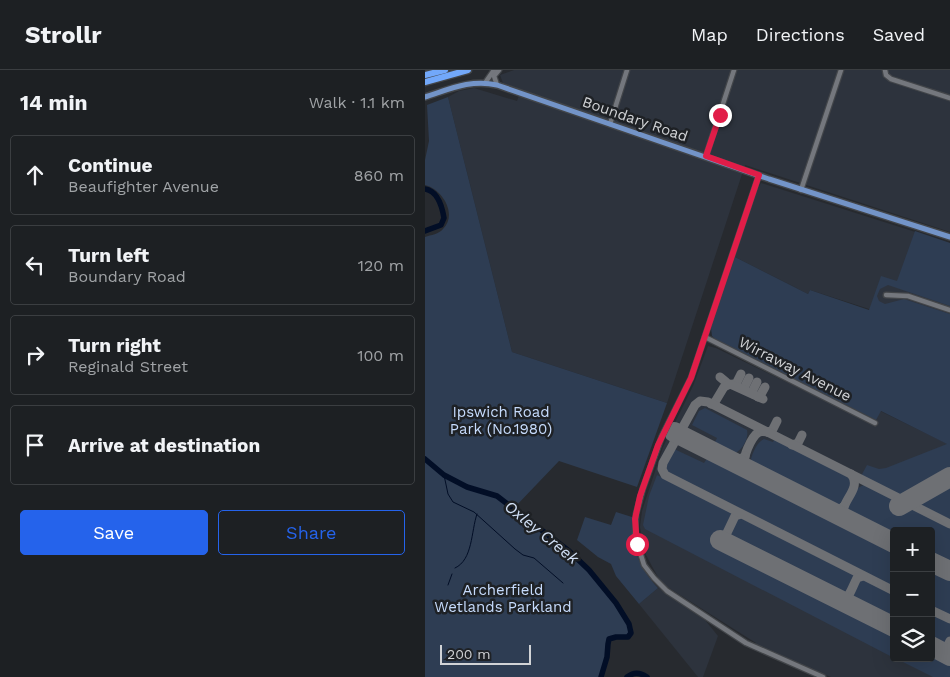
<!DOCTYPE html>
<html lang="en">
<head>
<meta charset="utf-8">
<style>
  :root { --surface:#1d2023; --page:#25282b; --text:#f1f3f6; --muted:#a0a3a6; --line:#3b3e41; --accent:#2563eb }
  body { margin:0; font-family:"Work Sans",sans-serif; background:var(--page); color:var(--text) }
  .controls { position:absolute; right:15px; bottom:15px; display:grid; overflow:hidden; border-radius:5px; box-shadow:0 5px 20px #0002 }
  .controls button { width:45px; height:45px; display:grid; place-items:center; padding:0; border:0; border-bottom:1px solid var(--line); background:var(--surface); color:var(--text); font:25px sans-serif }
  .scale { position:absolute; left:15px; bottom:12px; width:91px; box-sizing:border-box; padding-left:5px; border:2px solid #d1d3d6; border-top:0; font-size:14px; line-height:18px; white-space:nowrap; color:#d1d3d6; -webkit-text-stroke:4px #1e2125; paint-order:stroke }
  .stop { position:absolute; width:15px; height:15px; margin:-11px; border:4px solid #e11d48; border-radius:50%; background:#fff }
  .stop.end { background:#e11d48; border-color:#fff; box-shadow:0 1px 5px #0008 }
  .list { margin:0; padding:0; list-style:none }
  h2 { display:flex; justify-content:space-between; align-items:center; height:65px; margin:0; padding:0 20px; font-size:21px }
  h2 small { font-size:16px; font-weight:400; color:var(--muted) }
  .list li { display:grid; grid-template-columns:32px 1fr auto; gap:15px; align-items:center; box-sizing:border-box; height:80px; margin:0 10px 10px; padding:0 10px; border:1px solid var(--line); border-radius:5px }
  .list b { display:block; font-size:19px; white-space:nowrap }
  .list p { margin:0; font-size:16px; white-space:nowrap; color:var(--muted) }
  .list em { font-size:16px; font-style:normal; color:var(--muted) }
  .actions { display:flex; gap:10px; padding:15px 20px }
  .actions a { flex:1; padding:11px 0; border:1px solid var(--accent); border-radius:5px; text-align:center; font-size:18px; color:var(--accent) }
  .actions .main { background:var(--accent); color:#fff }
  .icon { flex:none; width:28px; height:28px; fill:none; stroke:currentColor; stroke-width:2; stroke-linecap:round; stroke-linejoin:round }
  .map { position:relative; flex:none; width:525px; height:607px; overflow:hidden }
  header { display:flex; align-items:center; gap:30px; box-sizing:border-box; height:70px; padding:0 25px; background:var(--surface); border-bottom:1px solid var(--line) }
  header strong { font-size:24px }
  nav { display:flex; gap:28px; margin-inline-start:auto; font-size:18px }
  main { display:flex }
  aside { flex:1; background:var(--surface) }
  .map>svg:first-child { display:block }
  .built { fill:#2d333d; fill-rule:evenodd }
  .green { fill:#2e3d53 }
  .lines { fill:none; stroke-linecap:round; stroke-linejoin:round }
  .stream { stroke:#020e26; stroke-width:1 }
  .river { stroke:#020e26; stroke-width:5.5 }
  .taxiway { stroke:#6e7074; stroke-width:9 }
  .runway { stroke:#6e7074; stroke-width:20 }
  .minor-casing { stroke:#424549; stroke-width:7 }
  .major-casing { stroke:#424549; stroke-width:8 }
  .highway-casing { stroke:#424549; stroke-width:9 }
  .minor { stroke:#74777d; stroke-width:4.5 }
  .major { stroke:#7394c8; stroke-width:5 }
  .highway { stroke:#72a8fa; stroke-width:6 }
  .route { stroke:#e11d48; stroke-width:6 }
  .labels { text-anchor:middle; stroke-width:5; stroke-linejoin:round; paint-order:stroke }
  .street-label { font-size:15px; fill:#d1d3d6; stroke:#1e2125 }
  .park-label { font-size:15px; fill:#c6dbfc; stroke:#1e2125 }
  .water-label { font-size:16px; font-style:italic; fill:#d1e0f6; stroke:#1e2125 }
</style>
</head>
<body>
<header>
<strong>Strollr</strong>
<nav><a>Map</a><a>Directions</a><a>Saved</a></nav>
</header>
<main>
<aside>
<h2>14 min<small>Walk · 1.1 km</small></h2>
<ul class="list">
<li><svg class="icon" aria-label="ahead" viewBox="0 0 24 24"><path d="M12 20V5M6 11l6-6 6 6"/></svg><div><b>Continue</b><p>Beaufighter Avenue</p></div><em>860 m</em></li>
<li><svg class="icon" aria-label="left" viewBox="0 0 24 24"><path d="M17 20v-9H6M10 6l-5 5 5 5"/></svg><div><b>Turn left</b><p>Boundary Road</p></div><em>120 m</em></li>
<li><svg class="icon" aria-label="right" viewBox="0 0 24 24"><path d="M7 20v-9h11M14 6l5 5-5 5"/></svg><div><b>Turn right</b><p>Reginald Street</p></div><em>100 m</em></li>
<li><svg class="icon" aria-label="arrive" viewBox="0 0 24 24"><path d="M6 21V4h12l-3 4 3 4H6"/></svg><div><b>Arrive at destination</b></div></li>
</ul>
<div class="actions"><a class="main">Save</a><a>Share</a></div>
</aside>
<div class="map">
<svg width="525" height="607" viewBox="0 0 525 607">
  <rect width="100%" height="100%" fill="#272a2f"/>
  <!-- built -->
  <g class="built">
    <path d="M 89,0 L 525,0 L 525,162 L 320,95 L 242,333 L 87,282 L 23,27 L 34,21 L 49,18 L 92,31 L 96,20 L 78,13 L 75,5 Z"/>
    <path d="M 336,113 L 525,173 L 525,265 L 385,220 L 383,224 L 310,187 L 333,118 Z"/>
    <path d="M 283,276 L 291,278 L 448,354 L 455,341 L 523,374 L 525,373 L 525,607 L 406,607 L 361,590 L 330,576 L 331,573 L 236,513 L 220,483 L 215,457 L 217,441 L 238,377 L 268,316 ZM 469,461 L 506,461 L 506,588 L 469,588 Z"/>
    <path d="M 233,518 L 280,550 L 293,566 L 278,607 L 273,607 L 214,534 Z"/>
  </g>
  <!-- green -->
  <g class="green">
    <path d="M 23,27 L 87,282 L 242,333 L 212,417 L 134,391 L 89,438 C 106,453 126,466 143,481 C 164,498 182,519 196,542 C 201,549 208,557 205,565 C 199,570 191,564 184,569 L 182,587 L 176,607 L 0,607 L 0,167 C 6,165 14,164 18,159 C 33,144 17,119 0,115 L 0,90 L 4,71 L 2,35 Z"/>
    <path d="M 490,161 L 525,173 L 525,236 L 463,215 L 455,219 L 452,226 L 454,231 L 460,234 L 479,229 L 525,244 L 525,451 L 496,436 L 497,431 L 513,422 L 506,410 L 475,426 L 436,406 L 442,395 L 454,399 L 461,398 L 522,374 L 456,341 L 451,350 L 290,269 L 287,266 L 286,258 L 310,187 L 383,224 L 385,220 L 444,240 L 456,206 L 472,211 Z"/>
    <path d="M 280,338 L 322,360 C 324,369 317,381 308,384 L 289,374 L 292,368 L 267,355 L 274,341 Z"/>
    <path d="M 339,369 L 348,372 L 349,370 L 354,371 L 425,407 L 427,415 L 416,436 L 413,437 L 328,394 L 326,389 C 328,382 332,372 339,369 Z"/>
    <path d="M 247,378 L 279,393 L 283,387 L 469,481 L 469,519 L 244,405 C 235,396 243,388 247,378 Z"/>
    <path d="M 232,405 L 306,442 L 307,447 L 292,476 L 330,495 L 335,494 L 469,562 L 469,588 L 220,459 L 218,455 L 224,426 Z"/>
    <path d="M 440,415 L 469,429 L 477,443 L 486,438 L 525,457 L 525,493 L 506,484 L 506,461 L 469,461 L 469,465 L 422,441 C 422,432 430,416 440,415 Z"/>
    <path d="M 191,442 L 207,447 C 207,477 212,495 233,518 L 214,534 L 191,506 L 186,494 L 173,487 L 152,470 L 160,447 L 186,455 Z"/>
    <path d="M 314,447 L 430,504 L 430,507 L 421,525 L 417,526 L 338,487 L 336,482 L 305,467 L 304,461 Z"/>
    <path d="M 506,500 L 525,510 L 525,547 L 506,537 Z"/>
    <path d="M 436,508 L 469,524 L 469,552 L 426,530 L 425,526 Z"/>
    <path d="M 506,543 L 525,552 L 525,566 L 519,576 L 506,571 Z"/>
    <path d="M 506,581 L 525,590 L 525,607 L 508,607 L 470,588 L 506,588 Z"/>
  </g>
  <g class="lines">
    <!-- stream -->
    <g class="stream">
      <path d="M 19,405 L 23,424 L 28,432 L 49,442 L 90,479 L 98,485 L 109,488 L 138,513"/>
      <path d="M 30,498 C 48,490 46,461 52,444"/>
      <path d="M 23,515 L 27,504"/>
    </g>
    <!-- river -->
    <g class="river">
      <path d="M 0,119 C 13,121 17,136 19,148 L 16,155 L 0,161"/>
      <path d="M 0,389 L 19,405 L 42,417 L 72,426 L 144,481 L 164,500 L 191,533 L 204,554 L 206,563 L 203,567 L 191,567 L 184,569 L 183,574 L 182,587 L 176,607"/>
      <path d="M 202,607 C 209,602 214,602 222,607"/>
    </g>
    <!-- taxiway -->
    <g class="taxiway">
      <path d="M 295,307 L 301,312 L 301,315"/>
      <path d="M 308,314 L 311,314 L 316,304"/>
      <path d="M 320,320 L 319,318 L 324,308"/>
      <path d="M 328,324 L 327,322 L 332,312"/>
      <path d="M 333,327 L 335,326 L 340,317"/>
      <path d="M 286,334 L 290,332 L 299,317 L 305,314 L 338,329"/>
      <path d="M 342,362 C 338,361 337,361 334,362 C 327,366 315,390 321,397 C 327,404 341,408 349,413"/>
      <path d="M 342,362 L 347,361 L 352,351"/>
      <path d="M 249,370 C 258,363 271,374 280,378"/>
      <path d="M 367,375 L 373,373 L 377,365"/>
      <path d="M 284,380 C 295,385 309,397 320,386"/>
      <path d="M 426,404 C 439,420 410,434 421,448 C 427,455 441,459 449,463"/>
      <path d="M 380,429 C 392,434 409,448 419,436"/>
      <path d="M 315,480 L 302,473 L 300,467 L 310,446 L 316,444"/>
      <path d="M 469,521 L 240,405 L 237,399 L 238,393 L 270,335 L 275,331 L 283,332 L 525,454"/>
      <path d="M 401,523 C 425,534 422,528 432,508 L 438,506"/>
      <path d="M 423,526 C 421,536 431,538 438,542"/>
      <path d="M 506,540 L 525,549"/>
      <path d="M 506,576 L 518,580 L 522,577 L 525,571"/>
    </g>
    <!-- runway -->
    <g class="runway">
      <path d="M 249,362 L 469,473"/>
      <path d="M 474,436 L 525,407"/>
      <path d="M 295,470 L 469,557"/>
      <path d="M 506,492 L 525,501"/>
      <path d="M 506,576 L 525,586"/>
    </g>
    <!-- minor casing -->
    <g class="minor-casing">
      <g id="minor">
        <path d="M 460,0 L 461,5 L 466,9 L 525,28"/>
        <path d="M 60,13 L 69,0"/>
        <path d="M 72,15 L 69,6 L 74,0"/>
        <path d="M 185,54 L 202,0"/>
        <path d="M 281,86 L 309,0"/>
        <path d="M 334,105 L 266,308 L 237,366 L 218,418 L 211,444 L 210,466 L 219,495 L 229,508 L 242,521 L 321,573 L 398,607"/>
        <path d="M 376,120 L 416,0"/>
        <path d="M 461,225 L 483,226 L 525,240"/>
        <path d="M 280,267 L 450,353"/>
      </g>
    </g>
    <!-- major casing -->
    <g class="major-casing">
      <path id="major" d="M 0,27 C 25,19 46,9 72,15 L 344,109 L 525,167"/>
    </g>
    <!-- highway casing -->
    <g class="highway-casing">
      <g id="highway">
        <path d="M 0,5 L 20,0"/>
        <path d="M 0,12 L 43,0"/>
      </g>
    </g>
    <!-- minor -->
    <use href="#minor" class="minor"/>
    <!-- major -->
    <use href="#major" class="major"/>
    <!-- highway -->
    <use href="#highway" class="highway"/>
  </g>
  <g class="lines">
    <!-- route -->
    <path class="route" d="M 212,474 L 210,449 L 215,426 L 233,375 L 266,308 L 334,105 L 281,86 L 295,45"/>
  </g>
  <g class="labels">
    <!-- street labels -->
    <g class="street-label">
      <text transform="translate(210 49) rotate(19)" y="5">Boundary Road</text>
      <text transform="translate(370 299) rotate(27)" y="5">Wirraway Avenue</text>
    </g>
    <!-- park labels -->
    <g class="park-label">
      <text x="76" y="347">Ipswich Road<tspan x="76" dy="17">Park (No.1980)</tspan></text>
      <text x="78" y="525">Archerfield<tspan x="78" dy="17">Wetlands Parkland</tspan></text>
    </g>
    <!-- water labels -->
    <g class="water-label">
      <text transform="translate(117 462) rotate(39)" y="6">Oxley Creek</text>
    </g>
  </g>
</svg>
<div class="controls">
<button>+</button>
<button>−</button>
<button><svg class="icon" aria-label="layers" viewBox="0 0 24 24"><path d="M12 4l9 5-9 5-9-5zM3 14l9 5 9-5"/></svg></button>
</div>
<div class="scale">200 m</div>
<div class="stop" style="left:212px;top:474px"></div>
<div class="stop end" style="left:295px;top:45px"></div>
</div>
</main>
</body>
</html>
